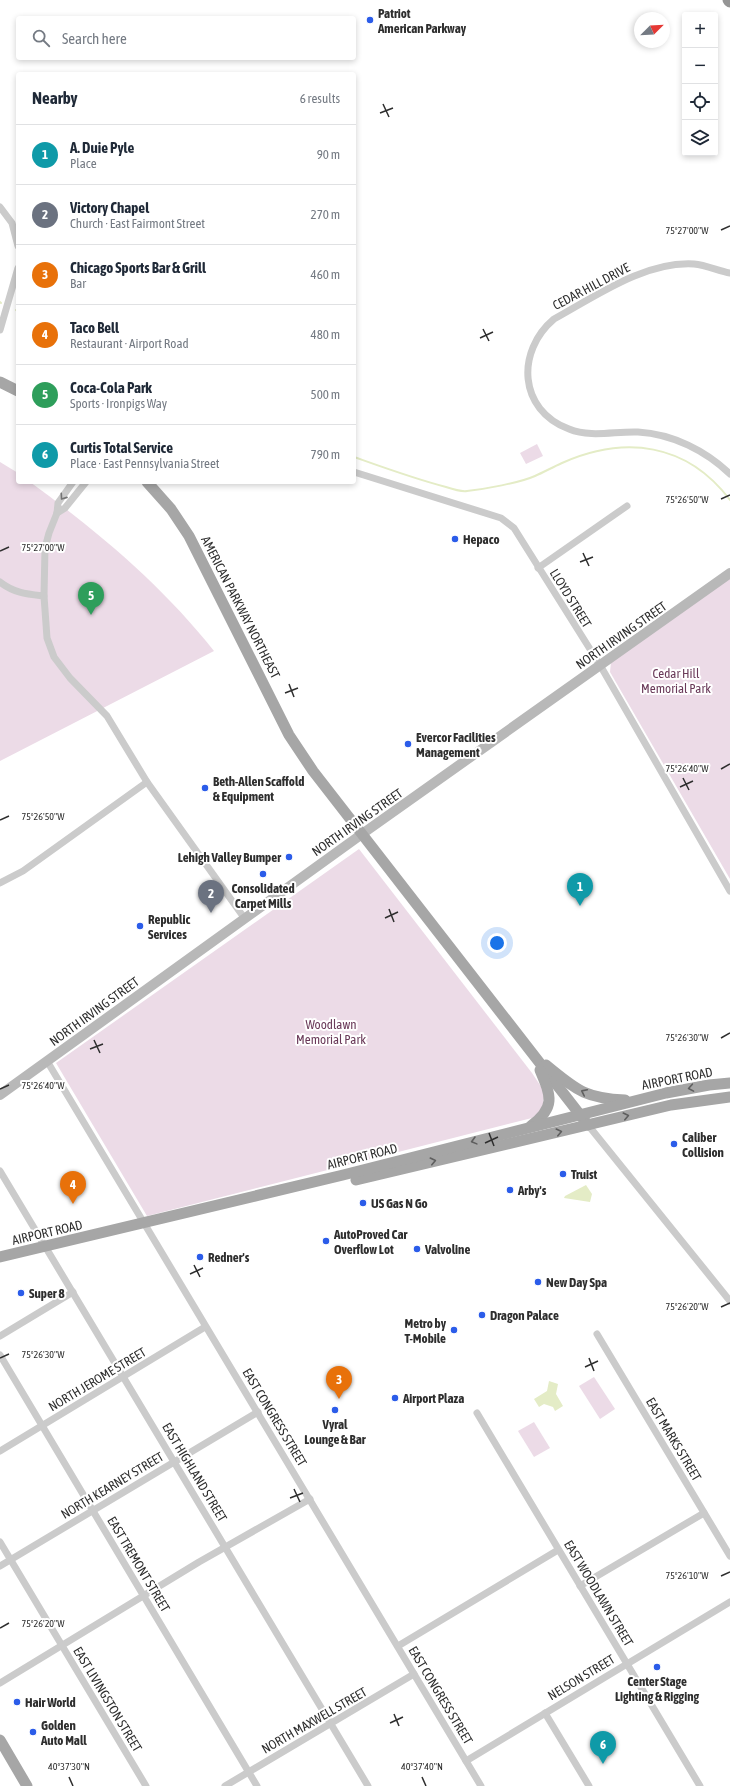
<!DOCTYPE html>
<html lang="en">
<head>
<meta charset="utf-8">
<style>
  :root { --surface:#fff; --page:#f6f6f7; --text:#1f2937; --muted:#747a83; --line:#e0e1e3; --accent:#111827 }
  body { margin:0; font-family:"Asap Condensed",sans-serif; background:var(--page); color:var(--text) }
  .controls { position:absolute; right:12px; top:12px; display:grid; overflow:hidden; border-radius:4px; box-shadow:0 2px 6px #0003 }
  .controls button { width:36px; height:36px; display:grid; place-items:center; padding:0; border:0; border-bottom:1px solid var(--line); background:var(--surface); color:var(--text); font:20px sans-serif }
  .compass { position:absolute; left:634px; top:12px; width:36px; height:36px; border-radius:50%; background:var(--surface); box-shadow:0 2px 6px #0003; rotate:66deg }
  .you { position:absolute; left:497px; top:943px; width:14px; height:14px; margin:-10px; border:3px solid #fff; border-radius:50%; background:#1a73e8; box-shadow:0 0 0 6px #1a73e833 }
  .badge { display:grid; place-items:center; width:26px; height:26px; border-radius:50%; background:var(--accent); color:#fff; font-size:13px; font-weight:700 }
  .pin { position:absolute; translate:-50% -33px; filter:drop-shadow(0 1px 2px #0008) }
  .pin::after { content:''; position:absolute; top:21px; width:14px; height:12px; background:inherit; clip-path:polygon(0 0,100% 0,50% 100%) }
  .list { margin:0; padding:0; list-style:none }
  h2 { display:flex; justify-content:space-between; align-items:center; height:52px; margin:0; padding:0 16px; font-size:17px }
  h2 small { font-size:13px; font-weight:400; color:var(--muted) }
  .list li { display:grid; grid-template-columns:26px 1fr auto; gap:12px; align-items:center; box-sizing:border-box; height:60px; padding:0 16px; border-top:1px solid var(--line) }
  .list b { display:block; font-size:15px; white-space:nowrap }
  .list p { margin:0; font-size:13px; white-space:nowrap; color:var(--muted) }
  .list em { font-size:13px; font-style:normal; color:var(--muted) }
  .icon { flex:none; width:22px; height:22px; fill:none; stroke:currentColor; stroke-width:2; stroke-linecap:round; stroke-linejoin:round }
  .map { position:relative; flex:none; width:730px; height:1786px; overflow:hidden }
  .search { position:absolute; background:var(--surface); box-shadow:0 2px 6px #0003; left:16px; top:16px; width:340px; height:44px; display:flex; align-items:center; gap:10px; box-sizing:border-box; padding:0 14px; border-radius:4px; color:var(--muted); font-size:15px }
  .panel { position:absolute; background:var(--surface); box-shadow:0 2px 6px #0003; left:16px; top:72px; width:340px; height:412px; border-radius:4px }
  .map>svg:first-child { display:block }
  .green { fill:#ecdbe7 }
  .water { fill:#e4ecc6 }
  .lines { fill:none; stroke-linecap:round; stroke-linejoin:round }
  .stream { stroke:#e4ecc6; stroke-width:2 }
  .street { stroke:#cbcbcb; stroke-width:7 }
  .secondary { stroke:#b8b8b8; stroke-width:10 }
  .primary { stroke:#a6a6a6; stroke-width:11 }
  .highway { stroke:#959595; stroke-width:13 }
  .oneway { stroke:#757575 }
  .oneway2 { stroke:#5e5e5e }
  .ticks { fill:none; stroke:#2e2e2e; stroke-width:1.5 }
  .poi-dot { fill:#2b5ce9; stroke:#fff; stroke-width:1.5 }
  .labels { text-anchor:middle; stroke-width:4; stroke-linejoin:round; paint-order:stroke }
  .poi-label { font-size:13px; font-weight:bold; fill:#2e2e2e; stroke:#fff; text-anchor:start }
  .street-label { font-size:13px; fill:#2e2e2e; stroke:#fff }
  .park-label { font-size:13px; fill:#6a3a59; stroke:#fff }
  .ticks-label { font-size:10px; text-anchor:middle; fill:#2e2e2e; stroke:#fff; stroke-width:4; stroke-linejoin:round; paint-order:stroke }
</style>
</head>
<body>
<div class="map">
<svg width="730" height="1786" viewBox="0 0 730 1786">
  <rect width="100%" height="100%" fill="#fff"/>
  <!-- green -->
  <g class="green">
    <path d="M 537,444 L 543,456 L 526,464 L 520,453 Z"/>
    <path d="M 0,462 L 18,473 L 18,482 L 30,482 C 97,531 162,585 214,651 L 0,761 Z"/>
    <path d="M 730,577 L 730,879 L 610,672 L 611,662 Z"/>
    <path d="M 359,849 L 532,1073 L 544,1091 L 543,1110 L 532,1118 L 147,1216 L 56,1063 Z"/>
    <path d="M 594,1377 L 615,1409 L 600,1419 L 579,1386 Z"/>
    <path d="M 534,1422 L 550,1448 L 534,1457 L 518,1431 Z"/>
  </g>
  <!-- water -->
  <g class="water">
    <path d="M 586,1185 L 592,1194 L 590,1202 L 564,1198 L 565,1196 Z"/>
    <path d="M 549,1381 L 558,1384 L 556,1394 L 563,1406 L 555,1411 L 553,1407 L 544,1404 L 539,1407 L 534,1399 L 547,1391 Z"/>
  </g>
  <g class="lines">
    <!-- stream -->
    <g class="stream">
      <path d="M 0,302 L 1,303"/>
      <path d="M 16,310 L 18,311"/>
      <path d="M 354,457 C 385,468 415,479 446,487 C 452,489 461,492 467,491 C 485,489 519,483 535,476 C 544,472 553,467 562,463 C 625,435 687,443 730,500"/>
    </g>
    <!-- street -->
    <g class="street">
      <path d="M 0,207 L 12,223 L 18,246"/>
      <path d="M 730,273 C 719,271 706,265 694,264 C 645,261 596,296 554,319 C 516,351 518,410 569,429 C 591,438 615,431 638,432 C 673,434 706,451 730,474"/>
      <path d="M 0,330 L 18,268"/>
      <path d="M 354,472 L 501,518 L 514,528 L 600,665 L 730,891"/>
      <path d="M 57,513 L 65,508 L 86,482"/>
      <path d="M 538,568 L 627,506"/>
      <path d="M 0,582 C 14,593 27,594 44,596 L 45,548 L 49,533 L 57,513 L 58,503 L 73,482"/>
      <path d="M 44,596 L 47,638 L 54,657 L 70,678 L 107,716 L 147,782 L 245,919"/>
      <path d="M 0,883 L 23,871 L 147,782"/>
      <path d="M 47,1061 L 481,1786"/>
      <path d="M 588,1125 L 730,1301"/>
      <path d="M 0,1171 L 368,1786"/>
      <path d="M 597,1334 L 730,1556"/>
      <path d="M 0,1336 L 73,1292"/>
      <path d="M 0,1355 L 257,1786"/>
      <path d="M 477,1413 L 700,1786"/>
      <path d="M 0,1451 L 205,1327"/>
      <path d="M 0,1542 L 146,1786"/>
      <path d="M 0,1566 L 258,1412"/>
      <path d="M 580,1586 L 704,1513"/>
      <path d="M 398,1646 L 558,1550"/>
      <path d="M 0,1683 L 199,1562 L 310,1499"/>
      <path d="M 545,1713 L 589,1786"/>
      <path d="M 466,1761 L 730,1602"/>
      <path d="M 225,1786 L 414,1674"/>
    </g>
    <!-- secondary -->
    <path class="secondary" d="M 0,1095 L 362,834 L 730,573"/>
    <!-- primary -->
    <g class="primary">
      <path d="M 0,382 L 18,391"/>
      <path d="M 147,482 L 171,509 L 189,536 L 289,735 L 313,771 L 588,1125"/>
      <path d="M 546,1065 C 577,1090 584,1098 625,1100"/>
      <path d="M 531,1126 C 556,1107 551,1096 540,1070"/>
      <path d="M 356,1180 L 671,1105 L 730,1097"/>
      <path d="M 0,1257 L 343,1175 L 666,1093 L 709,1085 L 730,1083"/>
      <path d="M 0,1740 L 27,1786"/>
    </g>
    <!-- highway -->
    <path class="highway" d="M 729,0 L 730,1"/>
  </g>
  <!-- one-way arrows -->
  <defs><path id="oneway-chevron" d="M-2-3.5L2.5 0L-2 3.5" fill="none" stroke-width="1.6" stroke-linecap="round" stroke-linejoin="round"/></defs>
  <use class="oneway" href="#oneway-chevron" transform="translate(63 497) rotate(125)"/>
  <g class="oneway2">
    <use href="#oneway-chevron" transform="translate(691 1088) rotate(170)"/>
    <use href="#oneway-chevron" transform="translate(584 1092) rotate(-154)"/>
    <use href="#oneway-chevron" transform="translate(626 1116) rotate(-13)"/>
    <use href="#oneway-chevron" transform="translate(559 1132) rotate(-13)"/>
    <use href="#oneway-chevron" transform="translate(474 1141) rotate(165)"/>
    <use href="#oneway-chevron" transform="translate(433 1161) rotate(-13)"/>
  </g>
  <!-- ticks -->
  <path class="ticks" d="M 383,104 L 389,117M 380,113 L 393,108M 721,230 L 730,226M 483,329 L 489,341M 480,338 L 493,332M 721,499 L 730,495M 0,551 L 9,547M 583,553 L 589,566M 580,562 L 593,557M 289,684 L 294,697M 285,693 L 298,688M 721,769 L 730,764M 683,778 L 689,790M 680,787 L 693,781M 0,820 L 9,816M 389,909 L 394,922M 385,918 L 398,912M 721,1038 L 730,1033M 94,1040 L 100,1053M 90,1049 L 103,1044M 0,1089 L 9,1085M 489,1133 L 494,1146M 485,1143 L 498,1137M 194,1265 L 200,1277M 190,1274 L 203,1268M 721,1307 L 730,1303M 0,1358 L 9,1354M 589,1358 L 594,1371M 585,1367 L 598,1361M 294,1489 L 300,1502M 290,1498 L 303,1493M 721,1576 L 730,1572M 0,1628 L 9,1623M 394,1714 L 399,1726M 390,1723 L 403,1717M 69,1777 L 73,1786M 422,1777 L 426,1786"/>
  <!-- markers -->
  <g class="poi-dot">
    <circle cx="370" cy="20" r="4"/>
    <circle cx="455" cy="539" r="4"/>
    <circle cx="408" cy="744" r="4"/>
    <circle cx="205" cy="788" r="4"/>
    <circle cx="289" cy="857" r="4"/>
    <circle cx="263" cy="874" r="4"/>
    <circle cx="140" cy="926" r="4"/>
    <circle cx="674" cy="1144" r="4"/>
    <circle cx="563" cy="1174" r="4"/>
    <circle cx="510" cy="1190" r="4"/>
    <circle cx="363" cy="1203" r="4"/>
    <circle cx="326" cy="1241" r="4"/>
    <circle cx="417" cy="1249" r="4"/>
    <circle cx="200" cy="1257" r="4"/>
    <circle cx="538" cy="1282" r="4"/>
    <circle cx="21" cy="1293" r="4"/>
    <circle cx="482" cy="1315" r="4"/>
    <circle cx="454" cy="1330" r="4"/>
    <circle cx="395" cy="1398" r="4"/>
    <circle cx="335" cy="1410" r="4"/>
    <circle cx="657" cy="1667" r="4"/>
    <circle cx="17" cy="1702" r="4"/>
    <circle cx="33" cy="1732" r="4"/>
  </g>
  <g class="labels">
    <!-- poi labels -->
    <g class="poi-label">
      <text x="378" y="18">Patriot<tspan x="378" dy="15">American Parkway</tspan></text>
      <text x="463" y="544">Hepaco</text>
      <text x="416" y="742">Evercor Facilities<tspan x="416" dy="15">Management</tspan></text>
      <text x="213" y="786">Beth-Allen Scaffold<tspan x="213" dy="15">&amp; Equipment</tspan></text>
      <text x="281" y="862" text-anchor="end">Lehigh Valley Bumper</text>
      <text x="263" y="893" text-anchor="middle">Consolidated<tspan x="263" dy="15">Carpet Mills</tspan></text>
      <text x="148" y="924">Republic<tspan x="148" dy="15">Services</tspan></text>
      <text x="682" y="1142">Caliber<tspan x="682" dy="15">Collision</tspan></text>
      <text x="571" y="1179">Truist</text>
      <text x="518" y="1195">Arby's</text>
      <text x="371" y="1208">US Gas N Go</text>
      <text x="334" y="1239">AutoProved Car<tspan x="334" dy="15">Overflow Lot</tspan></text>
      <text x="425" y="1254">Valvoline</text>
      <text x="208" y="1262">Redner's</text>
      <text x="546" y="1287">New Day Spa</text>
      <text x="29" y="1298">Super 8</text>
      <text x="490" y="1320">Dragon Palace</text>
      <text x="446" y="1328" text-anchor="end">Metro by<tspan x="446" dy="15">T-Mobile</tspan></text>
      <text x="403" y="1403">Airport Plaza</text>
      <text x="335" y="1429" text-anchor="middle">Vyral<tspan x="335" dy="15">Lounge &amp; Bar</tspan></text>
      <text x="657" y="1686" text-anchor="middle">Center Stage<tspan x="657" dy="15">Lighting &amp; Rigging</tspan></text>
      <text x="25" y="1707">Hair World</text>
      <text x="41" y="1730">Golden<tspan x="41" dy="15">Auto Mall</tspan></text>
    </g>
    <!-- street labels -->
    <g class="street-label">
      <text transform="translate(591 286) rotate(-28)" y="5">CEDAR HILL DRIVE</text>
      <text transform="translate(571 598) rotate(58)" y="5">LLOYD STREET</text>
      <text transform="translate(241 607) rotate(63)" y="5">AMERICAN PARKWAY NORTHEAST</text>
      <text transform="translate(621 635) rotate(-35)" y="5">NORTH IRVING STREET</text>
      <text transform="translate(357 822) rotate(-35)" y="5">NORTH IRVING STREET</text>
      <text transform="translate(94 1011) rotate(-36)" y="5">NORTH IRVING STREET</text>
      <text transform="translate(677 1078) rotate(-11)" y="5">AIRPORT ROAD</text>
      <text transform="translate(362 1156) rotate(-14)" y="5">AIRPORT ROAD</text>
      <text transform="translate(47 1232) rotate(-13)" y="5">AIRPORT ROAD</text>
      <text transform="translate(97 1379) rotate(-31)" y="5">NORTH JEROME STREET</text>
      <text transform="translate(275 1417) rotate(59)" y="5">EAST CONGRESS STREET</text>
      <text transform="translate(674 1439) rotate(59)" y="5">EAST MARKS STREET</text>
      <text transform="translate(195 1472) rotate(59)" y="5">EAST HIGHLAND STREET</text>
      <text transform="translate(112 1485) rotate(-31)" y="5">NORTH KEARNEY STREET</text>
      <text transform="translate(139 1564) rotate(59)" y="5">EAST TREMONT STREET</text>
      <text transform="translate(599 1593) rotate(59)" y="5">EAST WOODLAWN STREET</text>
      <text transform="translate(581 1677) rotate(-31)" y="5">NELSON STREET</text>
      <text transform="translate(441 1695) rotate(59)" y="5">EAST CONGRESS STREET</text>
      <text transform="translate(108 1699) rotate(59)" y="5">EAST LIVINGSTON STREET</text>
      <text transform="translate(314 1720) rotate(-30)" y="5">NORTH MAXWELL STREET</text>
    </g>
    <!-- park labels -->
    <g class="park-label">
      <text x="676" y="678">Cedar Hill<tspan x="676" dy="15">Memorial Park</tspan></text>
      <text x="331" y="1029">Woodlawn<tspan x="331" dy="15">Memorial Park</tspan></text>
    </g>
  </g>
  <g class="ticks-label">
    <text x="687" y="234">75°27'00"W</text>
    <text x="687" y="503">75°26'50"W</text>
    <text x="43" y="551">75°27'00"W</text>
    <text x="687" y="772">75°26'40"W</text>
    <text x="43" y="820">75°26'50"W</text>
    <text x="687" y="1041">75°26'30"W</text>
    <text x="43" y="1089">75°26'40"W</text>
    <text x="687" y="1310">75°26'20"W</text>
    <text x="43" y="1358">75°26'30"W</text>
    <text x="687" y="1579">75°26'10"W</text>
    <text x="43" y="1627">75°26'20"W</text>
    <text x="69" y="1770">40°37'30"N</text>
    <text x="422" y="1770">40°37'40"N</text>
  </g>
</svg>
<div class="controls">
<button>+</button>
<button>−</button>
<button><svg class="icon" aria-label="locate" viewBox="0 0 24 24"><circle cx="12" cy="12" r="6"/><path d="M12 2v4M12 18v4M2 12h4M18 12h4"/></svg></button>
<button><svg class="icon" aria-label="layers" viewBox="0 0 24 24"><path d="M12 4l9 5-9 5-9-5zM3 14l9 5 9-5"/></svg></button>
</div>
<svg class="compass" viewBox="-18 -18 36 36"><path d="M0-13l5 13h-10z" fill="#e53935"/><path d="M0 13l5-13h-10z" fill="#747a83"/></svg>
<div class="you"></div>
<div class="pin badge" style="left:580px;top:906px;background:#0f9aa8">1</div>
<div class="pin badge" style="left:211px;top:913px;background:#6b7280">2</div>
<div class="pin badge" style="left:339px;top:1399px;background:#e8710a">3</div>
<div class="pin badge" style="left:73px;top:1204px;background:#e8710a">4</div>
<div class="pin badge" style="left:91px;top:615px;background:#2e9e5b">5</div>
<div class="pin badge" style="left:603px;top:1764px;background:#0f9aa8">6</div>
<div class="search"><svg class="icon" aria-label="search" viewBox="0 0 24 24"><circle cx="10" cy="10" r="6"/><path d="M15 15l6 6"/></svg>Search here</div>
<section class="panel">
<h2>Nearby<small>6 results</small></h2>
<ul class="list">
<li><span class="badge" style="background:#0f9aa8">1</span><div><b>A. Duie Pyle</b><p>Place</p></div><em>90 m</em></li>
<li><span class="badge" style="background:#6b7280">2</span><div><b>Victory Chapel</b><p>Church · East Fairmont Street</p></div><em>270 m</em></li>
<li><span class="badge" style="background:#e8710a">3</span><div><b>Chicago Sports Bar &amp; Grill</b><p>Bar</p></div><em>460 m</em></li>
<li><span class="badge" style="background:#e8710a">4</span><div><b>Taco Bell</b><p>Restaurant · Airport Road</p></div><em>480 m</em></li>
<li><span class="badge" style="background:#2e9e5b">5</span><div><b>Coca-Cola Park</b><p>Sports · Ironpigs Way</p></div><em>500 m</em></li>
<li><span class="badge" style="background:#0f9aa8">6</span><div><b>Curtis Total Service</b><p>Place · East Pennsylvania Street</p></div><em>790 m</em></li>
</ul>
</section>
</div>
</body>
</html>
